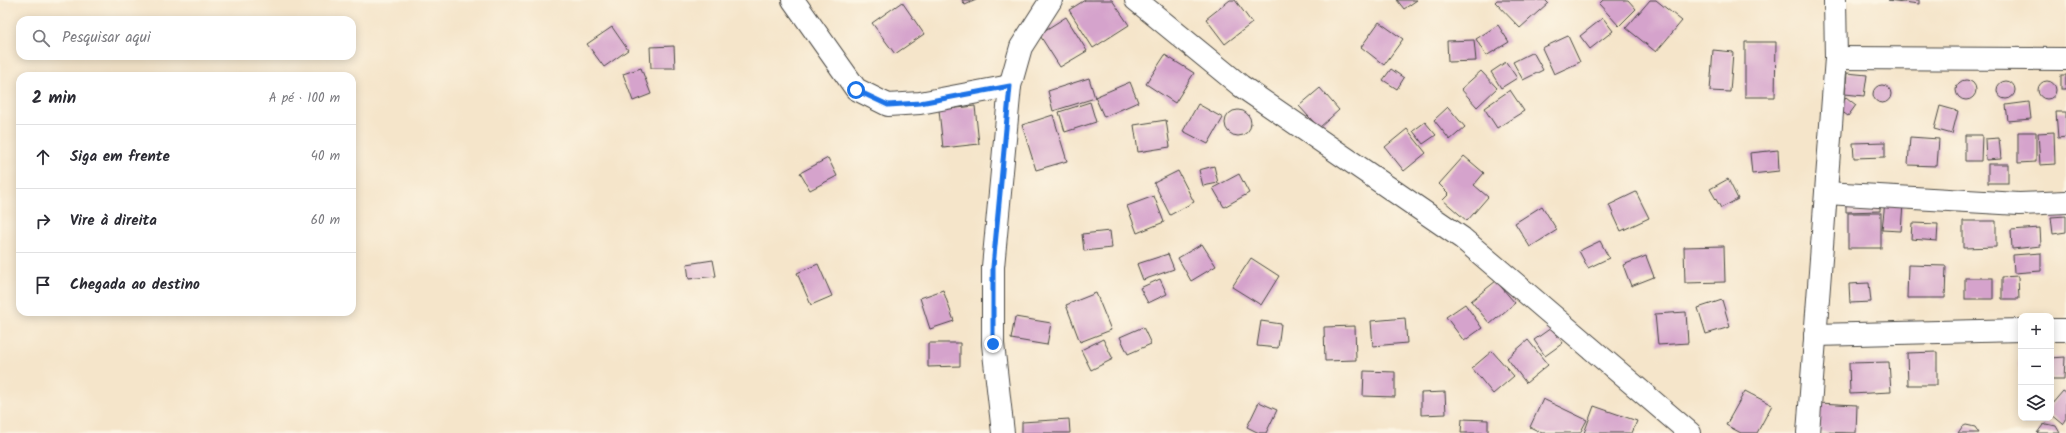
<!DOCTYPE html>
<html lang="pt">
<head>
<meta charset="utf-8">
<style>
  :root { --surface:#fff; --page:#f2f2f3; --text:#2b2b33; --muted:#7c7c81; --line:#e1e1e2 }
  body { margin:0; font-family:Kalam,sans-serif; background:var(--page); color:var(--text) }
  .controls { position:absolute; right:12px; bottom:12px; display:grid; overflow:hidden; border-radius:8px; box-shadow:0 2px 10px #0003 }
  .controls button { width:36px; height:36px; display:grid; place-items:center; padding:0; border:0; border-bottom:1px solid var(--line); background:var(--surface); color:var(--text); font:20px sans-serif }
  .stop { position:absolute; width:12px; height:12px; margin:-9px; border:3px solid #1a73e8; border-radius:50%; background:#fff }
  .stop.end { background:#1a73e8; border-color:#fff; box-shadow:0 1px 4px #0008 }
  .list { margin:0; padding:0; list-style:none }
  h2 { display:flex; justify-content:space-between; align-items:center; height:52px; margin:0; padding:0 16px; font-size:17px }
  h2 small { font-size:13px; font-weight:400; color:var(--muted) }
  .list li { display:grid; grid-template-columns:26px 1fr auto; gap:12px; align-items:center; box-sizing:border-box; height:64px; padding:0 16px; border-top:1px solid var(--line) }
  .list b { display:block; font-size:15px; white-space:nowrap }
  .list em { font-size:13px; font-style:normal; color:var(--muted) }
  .icon { flex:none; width:22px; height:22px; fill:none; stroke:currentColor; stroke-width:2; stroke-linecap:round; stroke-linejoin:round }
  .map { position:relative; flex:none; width:2066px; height:433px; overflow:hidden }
  .search { position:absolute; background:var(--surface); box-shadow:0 2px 10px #0003; left:16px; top:16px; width:340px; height:44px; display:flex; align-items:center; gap:10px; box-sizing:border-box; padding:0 14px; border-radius:12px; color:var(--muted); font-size:15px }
  .panel { position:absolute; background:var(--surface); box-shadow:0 2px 10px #0003; left:16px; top:72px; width:340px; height:244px; border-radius:12px }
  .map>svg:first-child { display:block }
  .building { fill:#d5a3cc }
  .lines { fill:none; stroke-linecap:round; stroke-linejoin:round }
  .street-casing { stroke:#494743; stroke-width:24 }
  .street { stroke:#fff; stroke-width:22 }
  .route { stroke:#1a73e8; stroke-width:5 }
</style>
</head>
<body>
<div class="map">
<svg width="2066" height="433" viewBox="0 0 2066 433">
  <rect width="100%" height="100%" fill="#fcf5e5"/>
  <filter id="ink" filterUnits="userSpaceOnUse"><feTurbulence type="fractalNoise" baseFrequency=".025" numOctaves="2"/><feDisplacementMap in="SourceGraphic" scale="8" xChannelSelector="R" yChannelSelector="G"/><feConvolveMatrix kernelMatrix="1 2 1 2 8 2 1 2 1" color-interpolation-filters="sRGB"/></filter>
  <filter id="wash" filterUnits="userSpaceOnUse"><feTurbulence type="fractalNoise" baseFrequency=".012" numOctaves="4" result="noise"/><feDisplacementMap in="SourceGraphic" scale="16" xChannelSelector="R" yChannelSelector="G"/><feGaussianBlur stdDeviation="0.9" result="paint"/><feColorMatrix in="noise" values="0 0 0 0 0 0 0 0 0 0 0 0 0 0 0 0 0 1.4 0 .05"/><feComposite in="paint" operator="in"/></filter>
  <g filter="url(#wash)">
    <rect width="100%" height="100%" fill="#f5e5ca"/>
    <g id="blocks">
      <!-- building -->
      <g class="building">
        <path d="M 962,0 L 976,0 L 965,5 Z"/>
        <path d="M 1085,0 L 1112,0 L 1129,25 L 1093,48 L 1069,10 Z"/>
        <path d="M 1230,0 L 1235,0 L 1252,23 L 1225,44 L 1206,19 Z"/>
        <path d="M 1397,0 L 1417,0 L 1404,9 Z"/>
        <path d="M 1497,0 L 1545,0 L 1548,3 L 1520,28 L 1495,2 Z"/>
        <path d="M 1603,0 L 1628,0 L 1636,9 L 1619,26 L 1599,4 Z"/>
        <path d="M 1650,0 L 1656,0 L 1682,21 L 1656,52 L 1626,28 Z"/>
        <path d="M 1888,0 L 1919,0 L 1919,4 Z"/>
        <path d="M 902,2 L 924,34 L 895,54 L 872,23 Z"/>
        <path d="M 1066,17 L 1087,51 L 1060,67 L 1039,34 Z"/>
        <path d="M 1603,18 L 1613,31 L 1590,49 L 1580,36 Z"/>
        <path d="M 1379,22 L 1403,39 L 1384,65 L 1361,47 Z"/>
        <path d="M 1498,25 L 1509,42 L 1486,56 L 1476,39 Z"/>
        <path d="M 612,27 L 628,50 L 604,67 L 587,44 Z"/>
        <path d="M 1568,36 L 1580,62 L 1554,74 L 1542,48 Z"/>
        <path d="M 1474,40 L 1476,61 L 1448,62 L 1447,41 Z"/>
        <path d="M 1745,42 L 1776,42 L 1775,97 L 1745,97 Z"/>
        <path d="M 674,46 L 675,68 L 651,68 L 650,47 Z"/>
        <path d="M 1713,50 L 1733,52 L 1730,92 L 1710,91 Z"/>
        <path d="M 1533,52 L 1543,70 L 1523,80 L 1513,62 Z"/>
        <path d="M 1165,55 L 1194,73 L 1175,103 L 1146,84 Z"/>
        <path d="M 1506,62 L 1517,78 L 1501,88 L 1491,72 Z"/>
        <path d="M 641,68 L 651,94 L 633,101 L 623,74 Z"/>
        <path d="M 1391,69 L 1404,78 L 1397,89 L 1383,80 Z"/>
        <path d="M 1481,71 L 1497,88 L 1477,107 L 1461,89 Z"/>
        <path d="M 1847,73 L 1867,75 L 1864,96 L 1845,94 Z"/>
        <rect x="2061" y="75" width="5" height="14"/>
        <path d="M 1089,78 L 1095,98 L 1053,111 L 1048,91 Z"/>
        <circle cx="1966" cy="90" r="10"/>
        <circle cx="2006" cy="90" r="9"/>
        <circle cx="2047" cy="90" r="9"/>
        <path d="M 1130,82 L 1138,102 L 1104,117 L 1095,97 Z"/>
        <circle cx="1882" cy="94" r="9"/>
        <path d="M 1320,88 L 1339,110 L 1319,128 L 1299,106 Z"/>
        <path d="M 1510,90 L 1524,111 L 1497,128 L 1484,108 Z"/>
        <path d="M 1846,97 L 1856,105 L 1848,116 L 1837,108 Z"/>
        <path d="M 1090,102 L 1096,122 L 1065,132 L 1059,112 Z"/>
        <path d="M 2029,102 L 2031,119 L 2008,121 L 2006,105 Z"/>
        <path d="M 1198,104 L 1223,118 L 1208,144 L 1183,131 Z"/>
        <path d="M 975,106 L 979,144 L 943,148 L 939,110 Z"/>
        <path d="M 1940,106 L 1958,111 L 1952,134 L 1934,129 Z"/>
        <path d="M 1448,107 L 1465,127 L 1450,140 L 1434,120 Z"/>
        <circle cx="1238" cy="123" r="13"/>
        <path d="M 2056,112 L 2066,112 L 2066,137 L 2058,138 Z"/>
        <path d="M 1053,115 L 1067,161 L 1036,170 L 1022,125 Z"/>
        <path d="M 1166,120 L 1170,147 L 1138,152 L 1134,125 Z"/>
        <path d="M 1425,122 L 1436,135 L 1423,144 L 1413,131 Z"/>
        <path d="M 1407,129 L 1426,153 L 1404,171 L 1385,147 Z"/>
        <path d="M 2018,132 L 2036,132 L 2036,162 L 2018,163 Z"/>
        <path d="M 2054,132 L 2055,164 L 2040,165 L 2038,133 Z"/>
        <path d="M 1965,135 L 1982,135 L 1981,161 L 1965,161 Z"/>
        <path d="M 1910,137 L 1939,139 L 1937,166 L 1908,165 Z"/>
        <path d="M 1999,138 L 2001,159 L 1986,160 L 1985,139 Z"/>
        <path d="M 1885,142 L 1885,157 L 1854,158 L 1853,143 Z"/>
        <path d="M 1778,150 L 1779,171 L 1752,174 L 1750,153 Z"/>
        <path d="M 1464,156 L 1484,173 L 1474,185 L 1488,197 L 1467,221 L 1443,200 L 1449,194 L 1439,184 Z"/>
        <path d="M 828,158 L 837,176 L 810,190 L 800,173 Z"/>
        <rect x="1988" y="164" width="20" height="19"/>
        <path d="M 1214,166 L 1218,183 L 1203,186 L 1199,170 Z"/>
        <path d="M 1178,171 L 1194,202 L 1170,215 L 1154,183 Z"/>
        <path d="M 1239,174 L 1249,193 L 1224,207 L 1213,188 Z"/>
        <path d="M 1728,179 L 1738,199 L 1721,208 L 1710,189 Z"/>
        <path d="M 1636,192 L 1649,218 L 1621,231 L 1609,205 Z"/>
        <path d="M 1154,196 L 1164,222 L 1137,233 L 1127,206 Z"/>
        <path d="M 1885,201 L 1903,203 L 1901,231 L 1882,230 Z"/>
        <path d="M 1846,202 L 1880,202 L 1880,211 L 1846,212 Z"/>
        <path d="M 1542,206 L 1557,230 L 1530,247 L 1515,223 Z"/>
        <rect x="1848" y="213" width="33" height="35"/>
        <path d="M 2066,216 L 2066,232 L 2053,234 L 2051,217 Z"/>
        <path d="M 1963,221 L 1996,221 L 1996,247 L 1963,248 Z"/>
        <path d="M 1912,223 L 1938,224 L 1937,241 L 1911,239 Z"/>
        <path d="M 2040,228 L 2041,246 L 2012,249 L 2011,230 Z"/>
        <path d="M 1110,231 L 1112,248 L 1084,251 L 1082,234 Z"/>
        <path d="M 1600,241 L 1609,258 L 1588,268 L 1579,251 Z"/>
        <path d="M 1202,244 L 1216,266 L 1191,281 L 1178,258 Z"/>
        <path d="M 1724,246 L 1725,282 L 1685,283 L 1684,247 Z"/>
        <path d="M 2041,253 L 2041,271 L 2014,273 L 2013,255 Z"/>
        <path d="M 1168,254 L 1174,269 L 1143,280 L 1137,264 Z"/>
        <path d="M 1646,256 L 1654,277 L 1631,286 L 1623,265 Z"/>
        <path d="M 1251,258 L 1279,276 L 1261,305 L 1232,287 Z"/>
        <path d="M 713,260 L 716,276 L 689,279 L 687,264 Z"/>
        <path d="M 818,264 L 832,296 L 811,305 L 797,273 Z"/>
        <path d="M 1908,265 L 1946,266 L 1945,298 L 1907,298 Z"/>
        <path d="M 2018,276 L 2019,299 L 2002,299 L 2002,277 Z"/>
        <rect x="1965" y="278" width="28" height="21"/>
        <path d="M 1160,279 L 1167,294 L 1148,303 L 1140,288 Z"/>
        <path d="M 1496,281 L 1515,303 L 1490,324 L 1471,301 Z"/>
        <path d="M 1869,283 L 1871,302 L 1850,303 L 1849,284 Z"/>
        <path d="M 943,290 L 954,321 L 930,329 L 920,298 Z"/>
        <path d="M 1096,293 L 1111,330 L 1080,342 L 1066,305 Z"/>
        <path d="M 1722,300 L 1730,327 L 1706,334 L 1698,308 Z"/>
        <path d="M 1465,304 L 1482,328 L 1464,341 L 1446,317 Z"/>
        <path d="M 1686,312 L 1688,343 L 1658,345 L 1655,314 Z"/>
        <path d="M 1015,317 L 1051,323 L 1047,345 L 1011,339 Z"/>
        <path d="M 1405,318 L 1407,343 L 1373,346 L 1371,321 Z"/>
        <path d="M 1261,321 L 1281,324 L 1278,348 L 1257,346 Z"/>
        <path d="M 1355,326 L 1356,360 L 1325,361 L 1324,327 Z"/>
        <path d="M 1143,327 L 1151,344 L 1128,354 L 1120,337 Z"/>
        <path d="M 1551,328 L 1563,343 L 1545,356 L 1534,340 Z"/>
        <path d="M 1103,339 L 1113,359 L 1091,370 L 1081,350 Z"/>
        <path d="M 1528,340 L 1548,365 L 1526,383 L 1507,358 Z"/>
        <path d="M 928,343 L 960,343 L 960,366 L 928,367 Z"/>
        <path d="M 1492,351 L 1514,376 L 1493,394 L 1472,368 Z"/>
        <path d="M 1937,352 L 1937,385 L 1908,385 L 1907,353 Z"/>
        <path d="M 2065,357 L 2064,379 L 2051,379 L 2051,358 Z"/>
        <path d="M 2018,360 L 2021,360 L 2021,375 L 2020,375 Z"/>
        <path d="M 1889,362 L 1891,392 L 1850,394 L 1849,363 Z"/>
        <path d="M 1364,371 L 1395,372 L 1395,397 L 1363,396 Z"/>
        <path d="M 1745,391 L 1772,405 L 1757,433 L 1741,433 L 1726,425 Z"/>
        <path d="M 2063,391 L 2066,393 L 2066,420 L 2063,424 L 2051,414 L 2051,405 Z"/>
        <path d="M 1445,392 L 1446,414 L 1421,415 L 1421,393 Z"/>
        <path d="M 1543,399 L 1587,420 L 1580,433 L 1542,433 L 1530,427 Z"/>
        <path d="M 1259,402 L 1277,410 L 1266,433 L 1259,433 L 1247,427 Z"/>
        <path d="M 1818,403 L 1857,405 L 1856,433 L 1817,432 Z"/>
        <path d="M 1594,406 L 1637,421 L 1632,433 L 1584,433 Z"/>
        <path d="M 1069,419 L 1070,433 L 1022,433 L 1022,422 Z"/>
        <path d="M 1462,419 L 1488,420 L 1488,433 L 1461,433 Z"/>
        <path d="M 2047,424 L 2056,426 L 2060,433 L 2037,433 L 2043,425 Z"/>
        <path d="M 1966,425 L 1975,427 L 1979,433 L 1958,433 L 1962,427 Z"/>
      </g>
    </g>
  </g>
  <g filter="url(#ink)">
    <use href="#blocks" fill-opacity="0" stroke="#494743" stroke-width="1"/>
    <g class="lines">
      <!-- street casing -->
      <g class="street-casing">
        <g id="street">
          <path d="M 793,0 L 856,89 L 888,105 L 920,103 L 1010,86"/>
          <path d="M 1136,0 L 1241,86 L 1462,238 L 1690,433"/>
          <path d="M 1836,58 L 2066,59"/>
          <path d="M 1826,193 L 2019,204 L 2066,202"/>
          <path d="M 2051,330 L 2066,330"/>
          <path d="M 1815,335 L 2021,330"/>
          <path d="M 1003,433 L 993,344 L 993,267 L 1010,86 L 1021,47 L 1051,0"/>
          <path d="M 1808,433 L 1836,58 L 1835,0"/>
        </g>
      </g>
      <!-- street -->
      <use href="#street" class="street"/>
    </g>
  </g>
  <g class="lines" filter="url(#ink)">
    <!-- route -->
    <path class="route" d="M 856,90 L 888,105 L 920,103 L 1010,86 L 993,267 L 993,344"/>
  </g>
</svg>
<div class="controls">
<button>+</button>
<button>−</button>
<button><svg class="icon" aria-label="layers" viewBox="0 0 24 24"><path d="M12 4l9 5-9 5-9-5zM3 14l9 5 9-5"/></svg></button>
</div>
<div class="stop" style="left:856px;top:90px"></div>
<div class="stop end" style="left:993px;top:344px"></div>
<div class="search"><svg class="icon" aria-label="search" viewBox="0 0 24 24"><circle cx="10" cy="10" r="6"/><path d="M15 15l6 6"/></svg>Pesquisar aqui</div>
<section class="panel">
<h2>2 min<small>A pé · 100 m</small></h2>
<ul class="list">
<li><svg class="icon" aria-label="ahead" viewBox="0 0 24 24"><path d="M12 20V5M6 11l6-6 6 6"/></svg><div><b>Siga em frente</b></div><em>40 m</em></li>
<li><svg class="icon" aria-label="right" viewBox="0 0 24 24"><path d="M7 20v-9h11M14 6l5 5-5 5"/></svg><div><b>Vire à direita</b></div><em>60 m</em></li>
<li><svg class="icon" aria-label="arrive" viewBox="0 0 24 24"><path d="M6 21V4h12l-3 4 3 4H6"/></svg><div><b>Chegada ao destino</b></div></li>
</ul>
</section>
</div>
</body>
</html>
